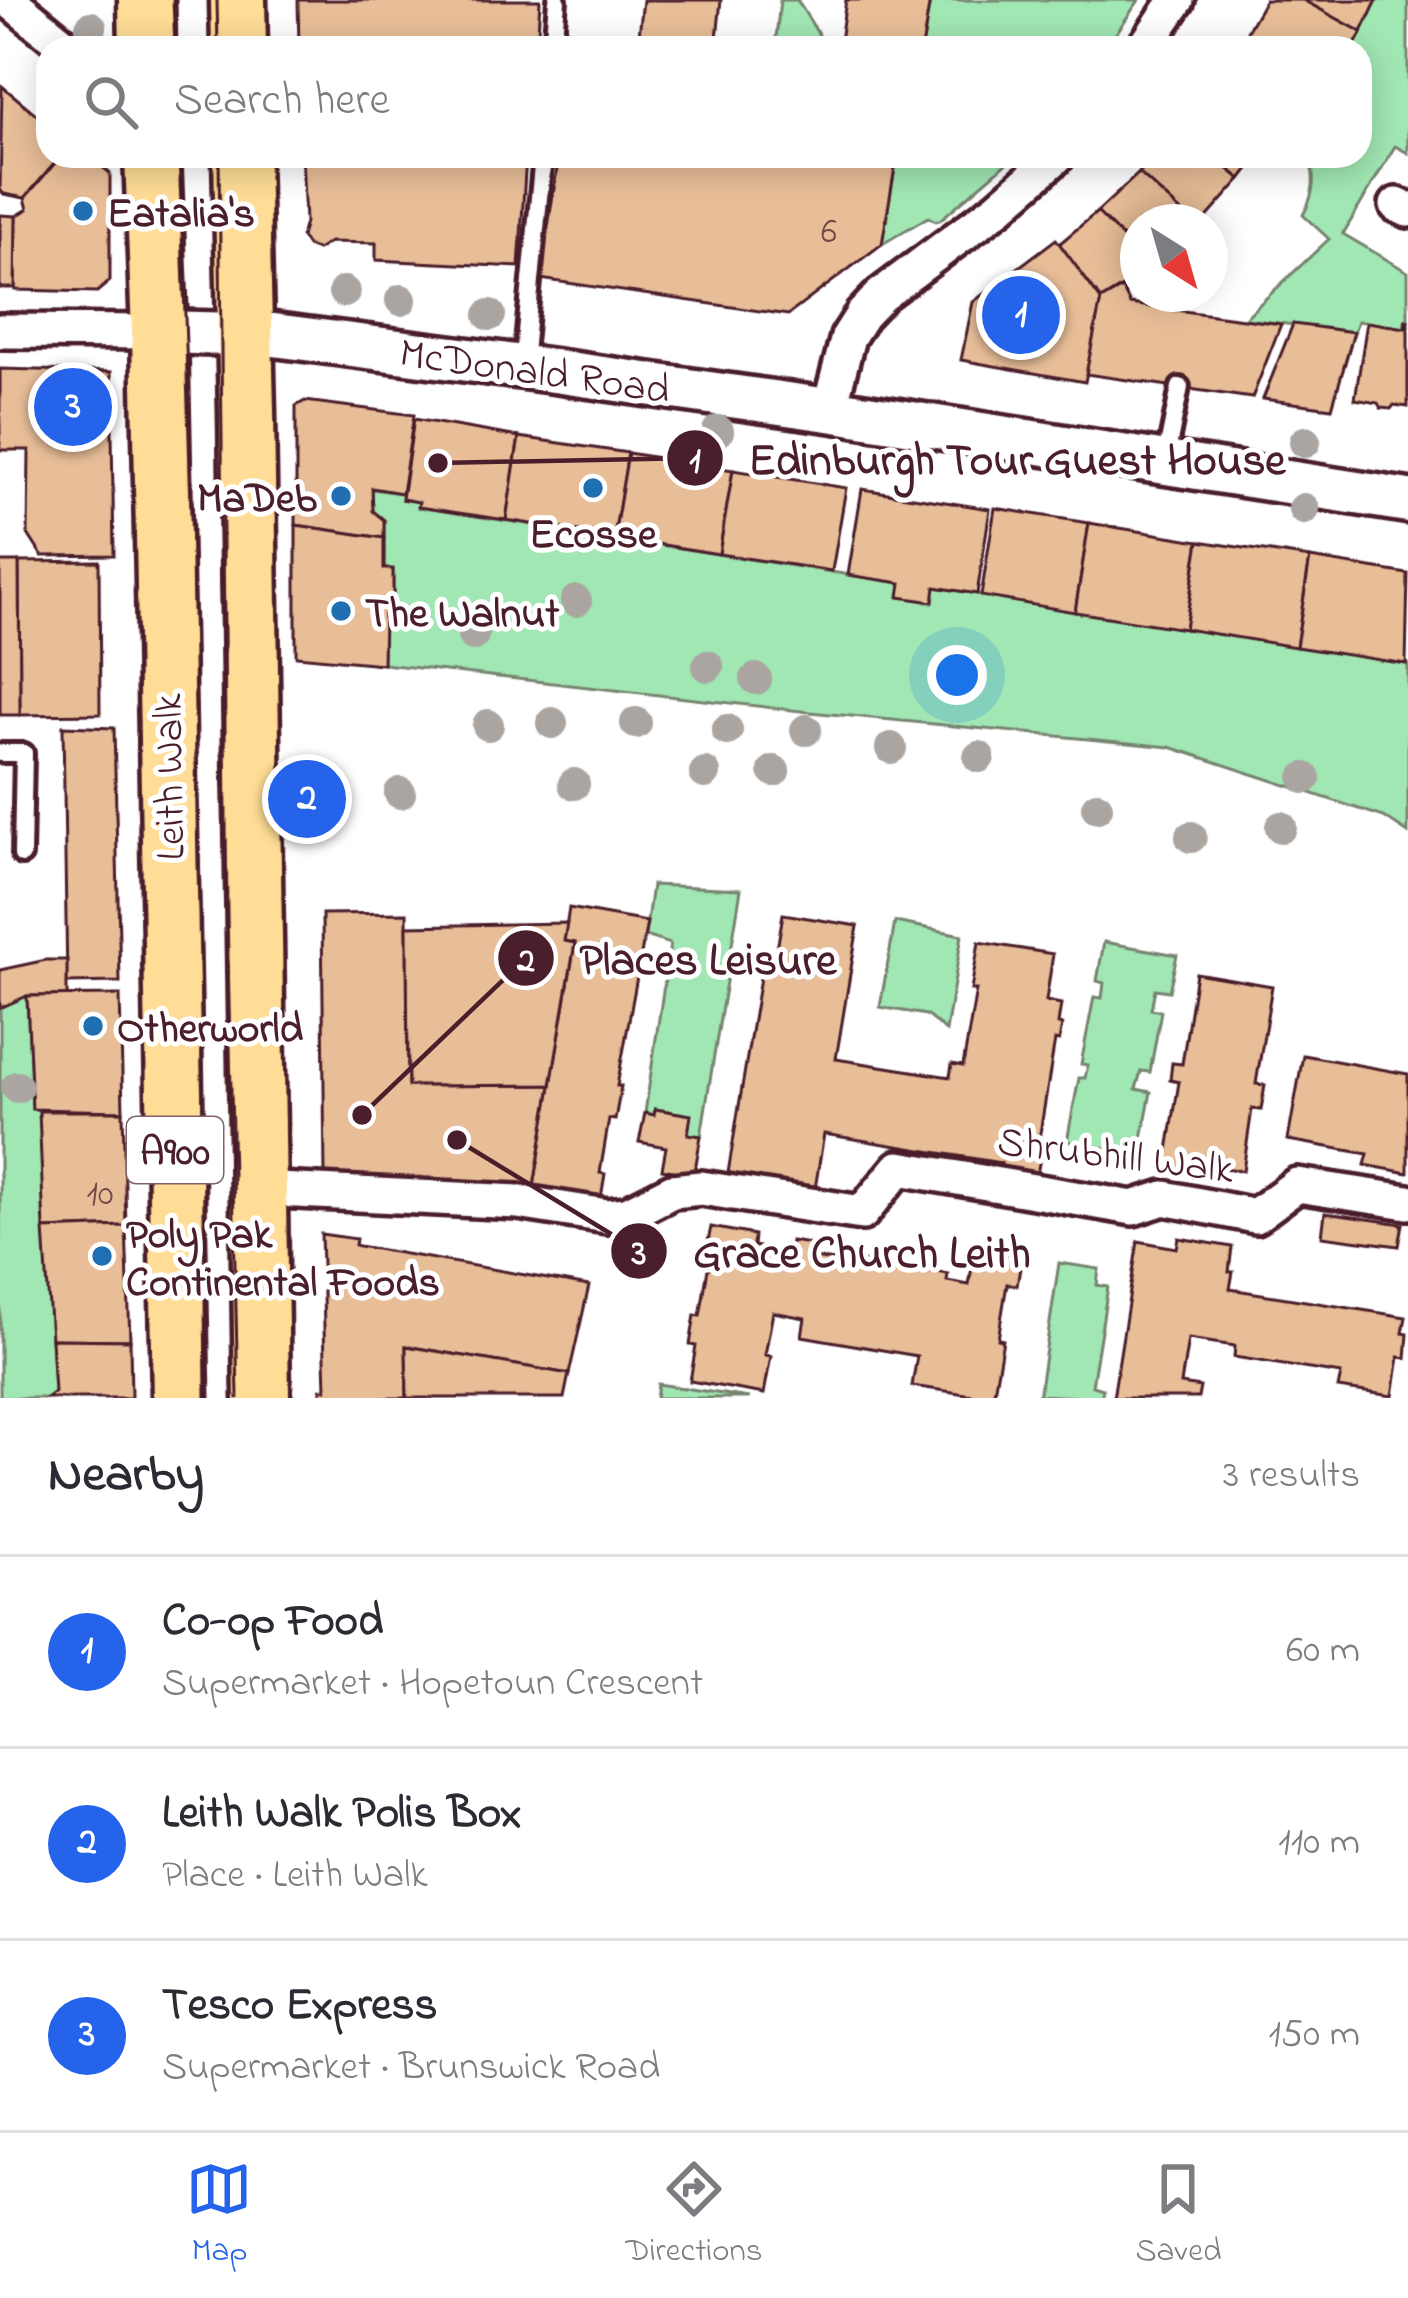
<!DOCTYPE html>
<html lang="en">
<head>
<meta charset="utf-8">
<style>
  :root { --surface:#fff; --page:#f7f7f7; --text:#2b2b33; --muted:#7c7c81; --line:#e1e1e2; --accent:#2563eb }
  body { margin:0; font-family:"Indie Flower",sans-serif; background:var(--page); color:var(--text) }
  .compass { position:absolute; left:1120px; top:204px; width:108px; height:108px; border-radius:50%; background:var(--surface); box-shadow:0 6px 30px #0003; rotate:143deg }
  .you { position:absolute; left:957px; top:675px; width:42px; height:42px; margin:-30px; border:9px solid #fff; border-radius:50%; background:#1a73e8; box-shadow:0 0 0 18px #1a73e833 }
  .badge { display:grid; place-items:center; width:78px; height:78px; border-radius:50%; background:var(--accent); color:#fff; font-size:39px; font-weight:700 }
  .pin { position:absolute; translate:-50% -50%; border:6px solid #fff; box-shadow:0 3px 12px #0006 }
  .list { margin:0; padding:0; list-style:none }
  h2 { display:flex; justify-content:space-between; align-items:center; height:156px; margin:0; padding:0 48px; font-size:51px }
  h2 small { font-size:39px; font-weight:400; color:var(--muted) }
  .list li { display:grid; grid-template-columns:78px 1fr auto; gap:36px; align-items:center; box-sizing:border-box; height:192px; padding:0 48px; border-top:3px solid var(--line) }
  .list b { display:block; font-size:45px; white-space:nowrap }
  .list p { margin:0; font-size:39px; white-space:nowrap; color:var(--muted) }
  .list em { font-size:39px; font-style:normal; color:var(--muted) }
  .icon { flex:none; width:66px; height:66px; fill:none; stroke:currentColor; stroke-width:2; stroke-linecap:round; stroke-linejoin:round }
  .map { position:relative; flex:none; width:1408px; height:1398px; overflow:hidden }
  .search { position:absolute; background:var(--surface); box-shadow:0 6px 30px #0003; left:36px; right:36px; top:36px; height:132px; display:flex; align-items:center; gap:30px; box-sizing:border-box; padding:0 42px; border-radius:36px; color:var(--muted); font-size:45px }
  .sheet { height:732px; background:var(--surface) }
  nav { display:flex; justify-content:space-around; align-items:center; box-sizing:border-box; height:168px; border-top:3px solid var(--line); background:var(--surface); font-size:33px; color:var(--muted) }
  nav a { display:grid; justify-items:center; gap:6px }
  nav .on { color:var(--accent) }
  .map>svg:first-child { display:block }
  .green { fill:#a1e7b3; stroke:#76836f; stroke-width:3 }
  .building { fill:#e8be98; stroke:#4a1f2b; stroke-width:3 }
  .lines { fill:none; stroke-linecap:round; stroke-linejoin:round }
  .service-casing { stroke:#4a1f2b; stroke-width:26 }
  .minor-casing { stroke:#4a1f2b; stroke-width:42 }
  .tertiary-casing { stroke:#4a1f2b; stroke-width:51 }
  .primary-casing { stroke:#4a1f2b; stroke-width:63 }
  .service { stroke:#fff; stroke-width:16 }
  .minor { stroke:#fff; stroke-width:33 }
  .tertiary { stroke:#fff; stroke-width:42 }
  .primary { stroke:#ffdd96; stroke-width:54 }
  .tram { stroke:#4a1f2b; stroke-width:3 }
  .tree { fill:#aaa5a1 }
  .poi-dot { fill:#1f6fb2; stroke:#fff; stroke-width:4.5 }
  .labels { text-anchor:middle; stroke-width:10; stroke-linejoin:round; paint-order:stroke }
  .number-label { font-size:36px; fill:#724746 }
  .shield { fill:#fff; stroke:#80626b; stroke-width:3 }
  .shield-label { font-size:39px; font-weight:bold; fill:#4a1f2b }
  .poi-label { font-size:42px; font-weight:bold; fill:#4a1f2b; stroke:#fff; text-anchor:start }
  .street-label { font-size:42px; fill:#4a1f2b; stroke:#fff }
  .leader { fill:none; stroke:#4a1f2b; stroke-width:4.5 }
  .callout-dot { fill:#4a1f2b; stroke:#fff; stroke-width:4.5 }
  .mark-label { font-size:36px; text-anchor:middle; font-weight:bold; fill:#fff }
  .callout-label { font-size:45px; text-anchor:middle; font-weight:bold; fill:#4a1f2b; stroke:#fff; stroke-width:10; stroke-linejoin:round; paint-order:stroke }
</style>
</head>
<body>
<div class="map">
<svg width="1408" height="1398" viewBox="0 0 1408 1398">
  <rect width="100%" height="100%" fill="#fff"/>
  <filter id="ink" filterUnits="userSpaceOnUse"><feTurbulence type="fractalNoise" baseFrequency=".00833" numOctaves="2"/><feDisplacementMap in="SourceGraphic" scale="24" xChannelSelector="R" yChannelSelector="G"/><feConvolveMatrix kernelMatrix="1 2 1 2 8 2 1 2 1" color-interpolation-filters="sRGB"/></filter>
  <g filter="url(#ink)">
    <!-- green -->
    <g class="green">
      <path d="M 780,0 L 797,0 L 827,48 L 775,48 Z"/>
      <path d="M 930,0 L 1139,0 L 1106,48 L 922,48 Z"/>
      <path d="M 1377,0 L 1408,0 L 1408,153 L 1395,146 L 1343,234 L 1408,272 L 1408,321 L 1405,321 L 1405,328 L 1358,321 L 1354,332 L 1244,319 L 1329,239 L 1303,215 C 1314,195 1317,177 1308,156 L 1360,156 L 1360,48 L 1353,48 Z"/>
      <path d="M 897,156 L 1015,156 L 940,220 L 936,221 L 928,217 L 882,244 Z"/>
      <path d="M 372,489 L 402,493 L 402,499 L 419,502 L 419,507 L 901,583 L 900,597 L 935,587 L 1408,664 L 1408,833 L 1384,817 L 1170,747 L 810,712 L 383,664 L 384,613 L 393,613 L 393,570 L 384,569 L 384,520 L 373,511 Z"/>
      <path d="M 652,885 L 741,889 L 701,1136 L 688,1134 L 690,1115 L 656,1109 L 654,1115 L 645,1113 L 670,944 L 645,936 Z"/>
      <path d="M 895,922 L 962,935 L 946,1031 L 926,1015 L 880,1007 Z"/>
      <path d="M 1104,942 L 1177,955 L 1169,991 L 1155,989 L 1151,1009 L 1161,1011 L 1150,1072 L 1141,1071 L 1136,1089 L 1151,1092 L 1139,1154 L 1067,1141 L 1079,1078 L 1085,1078 L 1088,1065 L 1081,1064 L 1094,997 L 1102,998 L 1104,983 L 1097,981 Z"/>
      <path d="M 27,996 L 32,1109 L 39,1109 L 54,1392 L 46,1398 L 0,1398 L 0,1008 Z"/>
      <path d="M 1059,1263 L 1099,1269 L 1097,1285 L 1108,1287 L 1092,1386 L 1103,1389 L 1101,1398 L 1039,1395 Z"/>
      <path d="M 658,1384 L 749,1398 L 656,1398 Z"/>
    </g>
    <!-- building -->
    <g class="building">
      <path d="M 298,0 L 540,0 L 537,48 L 299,48 Z"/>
      <path d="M 643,0 L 721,0 L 716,48 L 620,48 L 622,33 L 639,35 Z"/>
      <path d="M 846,0 L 930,0 L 922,48 L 839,48 Z"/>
      <path d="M 1265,0 L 1303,0 L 1362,32 L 1353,48 L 1270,48 L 1246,33 Z"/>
      <path d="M 1303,0 L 1377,0 L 1362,32 Z"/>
      <path d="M 1246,33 L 1270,48 L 1235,48 Z"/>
      <path d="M 2,86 L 48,124 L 48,156 L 61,156 L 25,198 L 4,194 L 0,190 Z"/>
      <path d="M 61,156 L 88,156 L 110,173 L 110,281 L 97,292 L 15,290 L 16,216 L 28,209 L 25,198 Z"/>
      <path d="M 302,156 L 526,156 L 519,267 L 376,260 L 376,243 L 330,242 L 317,250 L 307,246 L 301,237 L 305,222 Z"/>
      <path d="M 559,156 L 897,156 L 882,244 L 788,315 L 540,279 Z"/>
      <path d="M 1154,156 L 1213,156 L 1241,179 L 1203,222 L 1192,222 L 1139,173 Z"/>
      <path d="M 1213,156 L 1259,156 L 1241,179 Z"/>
      <path d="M 1139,173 L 1192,222 L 1138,222 L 1138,253 L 1097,212 Z"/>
      <path d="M 1097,212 L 1138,253 L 1138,277 L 1101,300 L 1059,244 Z"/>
      <path d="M 0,215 L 16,216 L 15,288 L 0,288 Z"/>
      <path d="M 1056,239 L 1101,300 L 1085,382 L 961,360 L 973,302 Z"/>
      <path d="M 1122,288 L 1130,304 L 1281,324 L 1252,398 L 1086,374 L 1101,300 Z"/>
      <path d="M 1406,320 L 1408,321 L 1408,407 L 1394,405 L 1391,409 L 1381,408 L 1378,403 L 1355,399 L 1367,322 L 1405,328 Z"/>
      <path d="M 1293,324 L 1354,332 L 1332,408 L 1263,399 Z"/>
      <path d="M 0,369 L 111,372 L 114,555 L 42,556 L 28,534 L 29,450 L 0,450 Z"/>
      <path d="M 305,401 L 414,415 L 402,493 L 372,488 L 373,511 L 384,520 L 384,538 L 296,525 L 296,406 Z"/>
      <path d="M 414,419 L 519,437 L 506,520 L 418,507 L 419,502 L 402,499 Z"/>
      <path d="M 519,437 L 628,453 L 614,537 L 506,520 Z"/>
      <path d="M 628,453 L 733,470 L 719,554 L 614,537 Z"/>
      <path d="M 733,470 L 846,488 L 832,571 L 719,554 Z"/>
      <path d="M 862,489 L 990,509 L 977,594 L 935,587 L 933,602 L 899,597 L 901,583 L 848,575 Z"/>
      <path d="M 995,508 L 1089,523 L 1075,612 L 981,596 Z"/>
      <path d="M 1089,523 L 1199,541 L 1185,629 L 1075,612 Z"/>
      <path d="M 296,525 L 384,538 L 384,569 L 393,569 L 393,613 L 384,613 L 383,664 L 296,656 Z"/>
      <path d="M 1199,541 L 1310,558 L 1296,647 L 1185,629 Z"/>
      <path d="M 1310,558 L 1408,574 L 1406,664 L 1296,647 Z"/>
      <path d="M 99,561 L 100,714 L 20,715 L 19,562 Z"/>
      <path d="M 0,562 L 19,562 L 20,715 L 0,715 Z"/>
      <path d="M 63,726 L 114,728 L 120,982 L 67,983 Z"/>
      <path d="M 569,908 L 647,922 L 617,1086 L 621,1086 L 615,1120 L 609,1119 L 600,1173 L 605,1174 L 600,1204 L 533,1192 L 575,943 L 564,941 Z"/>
      <path d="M 407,913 L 408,1086 L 551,1085 L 533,1192 L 325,1175 L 322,914 Z"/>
      <path d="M 783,914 L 858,926 L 836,1059 L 950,1077 L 952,1064 L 963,1066 L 976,990 L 971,990 L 979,942 L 1053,954 L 1046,1001 L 1061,1004 L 1058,1024 L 1062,1025 L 1059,1041 L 1055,1040 L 1037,1152 L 1041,1153 L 1037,1174 L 1000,1169 L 1001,1163 L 824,1134 L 814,1195 L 765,1186 L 766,1179 L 728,1173 L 764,953 L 776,955 Z"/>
      <path d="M 567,923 L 564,941 L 575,943 L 551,1085 L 408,1086 L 407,926 Z"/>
      <path d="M 46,960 L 67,960 L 67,996 L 27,996 L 0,1008 L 0,970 Z"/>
      <path d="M 1196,973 L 1272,986 L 1256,1084 L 1265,1085 L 1261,1110 L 1252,1109 L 1243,1171 L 1198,1164 L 1196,1174 L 1165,1169 L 1179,1082 L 1170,1080 L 1172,1063 L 1182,1064 Z"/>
      <path d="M 120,995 L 123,1111 L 32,1109 L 27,996 Z"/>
      <path d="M 1303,1055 L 1408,1074 L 1408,1173 L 1365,1165 L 1368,1154 L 1288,1140 Z"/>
      <path d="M 655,1109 L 691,1115 L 688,1134 L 701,1136 L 694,1175 L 662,1169 L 666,1147 L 639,1142 L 645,1113 L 654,1115 Z"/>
      <path d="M 39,1111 L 123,1111 L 126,1226 L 44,1229 Z"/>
      <path d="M 1325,1213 L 1403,1224 L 1399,1246 L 1322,1236 Z"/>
      <path d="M 126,1226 L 130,1340 L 51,1339 L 44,1229 Z"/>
      <path d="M 711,1227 L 754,1235 L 753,1246 L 789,1253 L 791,1241 L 816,1245 L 814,1258 L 847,1263 L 847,1258 L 880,1264 L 880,1269 L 907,1274 L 908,1267 L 948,1274 L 947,1281 L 969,1285 L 975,1248 L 1022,1257 L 1017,1285 L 1007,1284 L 998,1339 L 1003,1340 L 993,1398 L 912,1386 L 917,1356 L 802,1336 L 805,1318 L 773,1312 L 765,1355 L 771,1356 L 764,1394 L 690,1381 L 696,1346 L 690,1345 L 695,1315 L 700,1316 L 710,1257 L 711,1252 L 706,1251 Z"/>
      <path d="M 321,1234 L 356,1239 L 355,1245 L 359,1246 L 589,1286 L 569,1374 L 406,1346 L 407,1398 L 321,1398 L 321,1389 L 326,1389 Z"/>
      <path d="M 1179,1238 L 1232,1247 L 1229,1272 L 1233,1272 L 1230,1289 L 1406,1317 L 1403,1333 L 1408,1334 L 1406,1358 L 1399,1357 L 1393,1396 L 1338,1388 L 1341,1374 L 1234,1357 L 1235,1346 L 1188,1339 L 1181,1384 L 1200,1387 L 1198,1398 L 1113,1398 L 1138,1241 L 1177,1248 Z"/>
      <path d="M 51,1339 L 130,1340 L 131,1398 L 46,1398 L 54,1392 Z"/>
      <path d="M 406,1346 L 569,1374 L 564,1398 L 407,1398 Z"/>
    </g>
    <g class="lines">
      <!-- service casing -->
      <g class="service-casing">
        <g id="service">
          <path d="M 553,48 L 557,0"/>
          <path d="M 523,364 L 543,156"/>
          <path d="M 1165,462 L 1180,387"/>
          <path d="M 0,753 L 24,753 L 22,855"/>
        </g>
      </g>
      <!-- minor casing -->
      <g class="minor-casing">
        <g id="minor">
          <path d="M 9,0 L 68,48"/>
          <path d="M 1144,48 L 1177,0"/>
          <path d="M 1397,205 L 1408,210"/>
          <path d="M 0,331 L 159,332"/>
          <path d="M 829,410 L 848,337 L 862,315 L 881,295 L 999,207 L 1057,156"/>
          <path d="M 257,1189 L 518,1202 L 607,1216 L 627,1214 L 672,1191 L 701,1188 L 862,1213 L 899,1168 L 1133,1208 L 1164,1198 L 1255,1216 L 1297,1185 L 1408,1202"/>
        </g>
      </g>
      <!-- tertiary casing -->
      <g class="tertiary-casing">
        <path id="tertiary" d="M 159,332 L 274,335 L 554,371 L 829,410 L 1408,501"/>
      </g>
      <!-- primary casing -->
      <g class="primary-casing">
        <g id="primary">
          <path d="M 146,0 L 147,48"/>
          <path d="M 238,0 L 239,48"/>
          <path d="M 152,156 L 159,332 L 180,1398"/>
          <path d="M 241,156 L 247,412 L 262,1398"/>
        </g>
      </g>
      <!-- service -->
      <use href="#service" class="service"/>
      <!-- minor -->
      <use href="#minor" class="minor"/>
      <!-- tertiary -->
      <use href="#tertiary" class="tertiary"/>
      <!-- primary -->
      <use href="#primary" class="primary"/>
      <!-- tram -->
      <g class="tram">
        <path d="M 173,0 L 175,48"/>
        <path d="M 217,0 L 218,48"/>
        <path d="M 179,156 C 196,570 202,984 206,1398"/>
        <path d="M 219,156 L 227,913 L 238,1398"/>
      </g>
    </g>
    <!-- trees -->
    <g class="tree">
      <circle cx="91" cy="27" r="16"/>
      <circle cx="344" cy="292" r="16"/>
      <circle cx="401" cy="300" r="16"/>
      <circle cx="490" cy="315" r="16"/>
      <circle cx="718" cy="431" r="16"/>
      <circle cx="1305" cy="442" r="16"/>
      <circle cx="1304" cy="509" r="16"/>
      <circle cx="576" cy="601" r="16"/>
      <circle cx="473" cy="635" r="16"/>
      <circle cx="708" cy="666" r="16"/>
      <circle cx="756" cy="679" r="16"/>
      <circle cx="552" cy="723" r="16"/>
      <circle cx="636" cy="723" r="16"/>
      <circle cx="488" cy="725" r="16"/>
      <circle cx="727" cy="730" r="16"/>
      <circle cx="806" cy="730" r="16"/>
      <circle cx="891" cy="748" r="16"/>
      <circle cx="979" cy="757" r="16"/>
      <circle cx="774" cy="771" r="16"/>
      <circle cx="705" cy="773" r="16"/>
      <circle cx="1305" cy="778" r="16"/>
      <circle cx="574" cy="784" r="16"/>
      <circle cx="400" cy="793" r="16"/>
      <circle cx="1097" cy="807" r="16"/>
      <circle cx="1281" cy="827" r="16"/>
      <circle cx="1191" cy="837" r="16"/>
      <circle cx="17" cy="1087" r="16"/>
    </g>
  </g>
  <!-- markers -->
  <g class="poi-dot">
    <circle cx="83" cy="211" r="12"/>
    <circle cx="593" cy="488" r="12"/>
    <circle cx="341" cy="496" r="12"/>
    <circle cx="341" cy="611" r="12"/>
    <circle cx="93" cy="1026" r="12"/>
    <circle cx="102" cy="1256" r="12"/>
  </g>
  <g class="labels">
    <!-- number labels -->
    <g class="number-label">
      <text x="829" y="242">6</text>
      <text x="100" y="1204">10</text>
    </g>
    <!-- shield labels -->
    <rect class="shield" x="127" y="1117" width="96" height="66" rx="9"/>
    <g class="shield-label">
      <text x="175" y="1164">A900</text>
    </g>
    <!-- poi labels -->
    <g class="poi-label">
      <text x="107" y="226">Eatalia's</text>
      <text x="317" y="511" text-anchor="end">MaDeb</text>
      <text x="593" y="547" text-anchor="middle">Ecosse</text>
      <text x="365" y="626">The Walnut</text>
      <text x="117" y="1041">Otherworld</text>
      <text x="126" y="1247">Poly Pak<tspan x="126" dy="48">Continental Foods</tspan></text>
    </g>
    <!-- street labels -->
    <g class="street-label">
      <text transform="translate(535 369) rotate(8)" y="15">McDonald Road</text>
      <text transform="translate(167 777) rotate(-91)" y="15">Leith Walk</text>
      <text transform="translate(1116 1153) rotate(7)" y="15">Shrubhill Walk</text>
    </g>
  </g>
  <!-- callouts -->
  <path class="leader" d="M438 463L695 458M362 1115L526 958M457 1140L639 1251"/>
  <g class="callout-dot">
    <circle cx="438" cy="463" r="12"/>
    <circle cx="362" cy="1115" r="12"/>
    <circle cx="457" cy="1140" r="12"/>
    <circle cx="695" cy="458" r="30"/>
    <circle cx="526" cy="958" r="30"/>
    <circle cx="639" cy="1251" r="30"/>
  </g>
  <g class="mark-label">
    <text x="695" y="471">1</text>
    <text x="526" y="971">2</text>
    <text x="639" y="1264">3</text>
  </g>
  <g class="callout-label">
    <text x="1017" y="474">Edinburgh Tour Guest House</text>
    <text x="708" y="974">Places Leisure</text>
    <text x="862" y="1267">Grace Church Leith</text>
  </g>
</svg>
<svg class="compass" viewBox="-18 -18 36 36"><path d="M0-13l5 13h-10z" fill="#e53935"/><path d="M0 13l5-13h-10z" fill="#7c7c81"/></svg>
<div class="you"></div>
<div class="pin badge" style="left:1021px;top:315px">1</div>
<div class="pin badge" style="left:307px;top:799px">2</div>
<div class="pin badge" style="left:73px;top:407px">3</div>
<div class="search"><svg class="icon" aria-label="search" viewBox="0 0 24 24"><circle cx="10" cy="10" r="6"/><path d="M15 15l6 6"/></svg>Search here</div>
</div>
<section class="sheet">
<h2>Nearby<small>3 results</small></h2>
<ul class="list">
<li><span class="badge">1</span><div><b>Co-op Food</b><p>Supermarket · Hopetoun Crescent</p></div><em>60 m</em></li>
<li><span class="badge">2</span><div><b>Leith Walk Polis Box</b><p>Place · Leith Walk</p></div><em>110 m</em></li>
<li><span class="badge">3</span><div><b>Tesco Express</b><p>Supermarket · Brunswick Road</p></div><em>150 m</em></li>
</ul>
</section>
<nav>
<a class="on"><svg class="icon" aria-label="map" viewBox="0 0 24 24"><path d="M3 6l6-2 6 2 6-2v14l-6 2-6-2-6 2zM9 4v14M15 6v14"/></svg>Map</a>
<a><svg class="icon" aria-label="directions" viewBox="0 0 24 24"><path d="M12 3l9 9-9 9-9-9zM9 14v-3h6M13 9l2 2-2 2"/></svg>Directions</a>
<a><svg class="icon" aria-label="saved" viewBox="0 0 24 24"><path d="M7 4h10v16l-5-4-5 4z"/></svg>Saved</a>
</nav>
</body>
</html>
